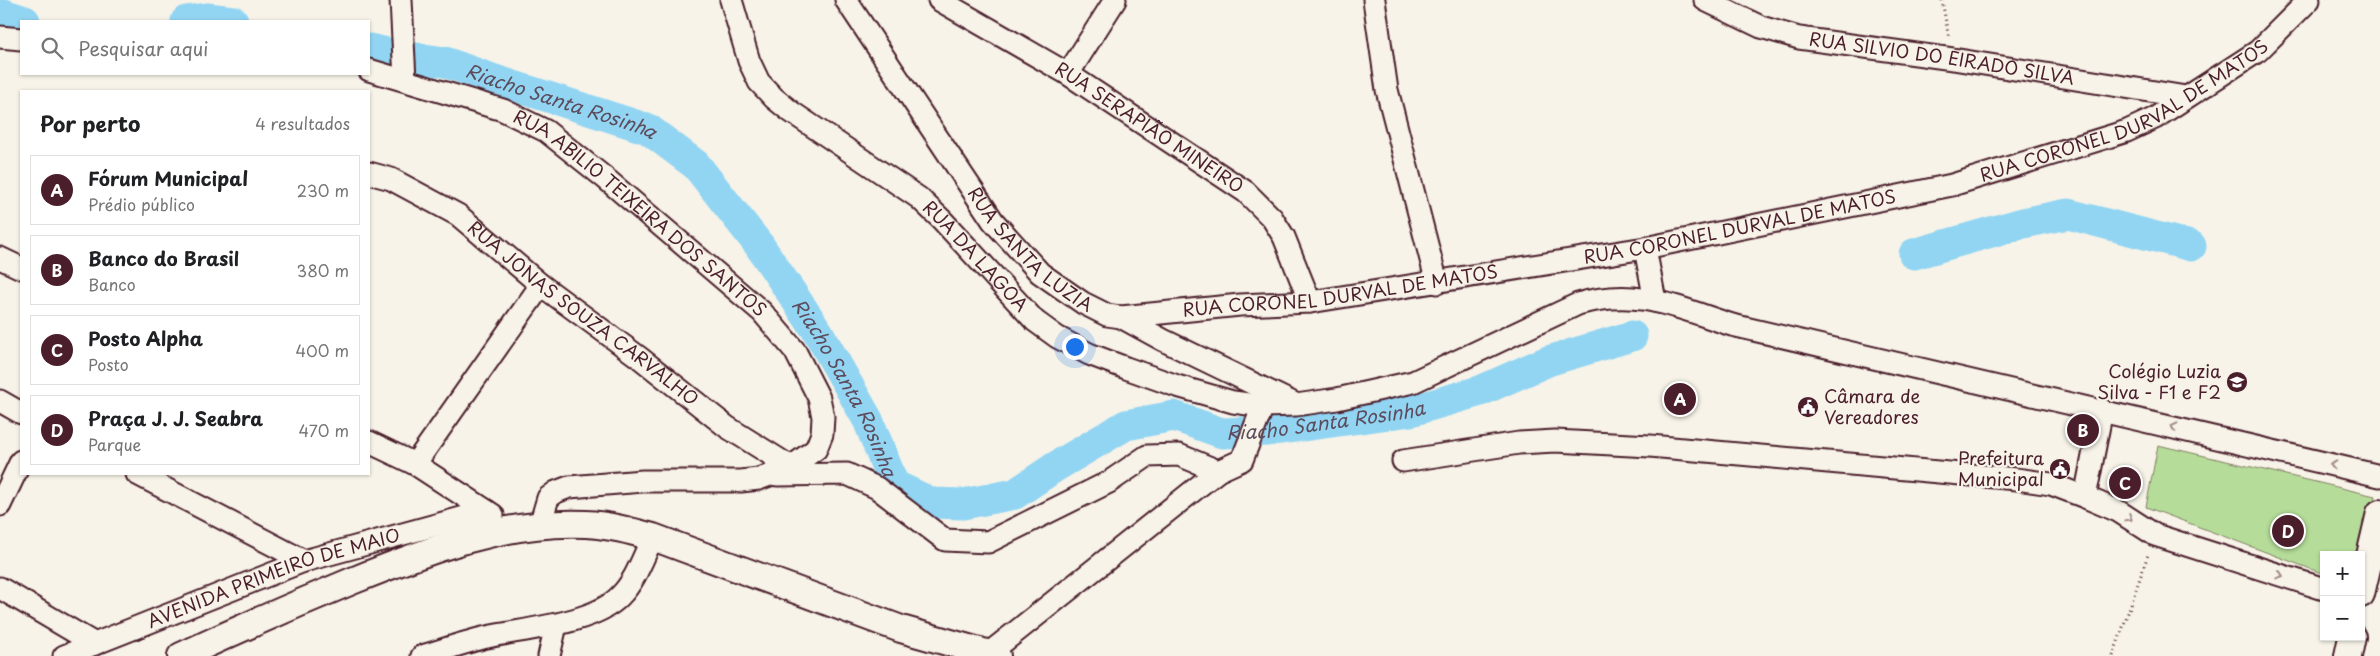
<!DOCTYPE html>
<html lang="pt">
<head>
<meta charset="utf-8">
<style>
  :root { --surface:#fff; --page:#f6f6f6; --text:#202124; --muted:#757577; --line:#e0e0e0; --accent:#4a1f2b }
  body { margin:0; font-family:"Playpen Sans",sans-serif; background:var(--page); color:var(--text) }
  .controls { position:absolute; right:15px; bottom:15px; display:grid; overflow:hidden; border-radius:0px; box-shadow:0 1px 4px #0004 }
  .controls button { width:45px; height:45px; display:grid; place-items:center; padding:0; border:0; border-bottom:1px solid var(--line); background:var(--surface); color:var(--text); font:25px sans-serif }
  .you { position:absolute; left:1074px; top:346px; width:18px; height:18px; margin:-12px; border:4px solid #fff; border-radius:50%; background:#1a73e8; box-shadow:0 0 0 8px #1a73e833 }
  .badge { display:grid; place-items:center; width:32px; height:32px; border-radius:50%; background:var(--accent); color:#fff; font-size:16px; font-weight:700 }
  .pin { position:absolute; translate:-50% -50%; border:2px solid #fff; box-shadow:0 1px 5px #0006 }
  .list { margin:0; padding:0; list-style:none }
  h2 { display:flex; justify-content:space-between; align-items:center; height:65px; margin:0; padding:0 20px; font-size:21px }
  h2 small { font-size:16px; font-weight:400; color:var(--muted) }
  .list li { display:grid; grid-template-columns:32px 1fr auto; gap:15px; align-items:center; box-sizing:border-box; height:70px; margin:0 10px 10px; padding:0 10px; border:1px solid var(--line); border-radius:0px }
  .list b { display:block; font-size:19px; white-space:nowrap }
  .list p { margin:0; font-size:16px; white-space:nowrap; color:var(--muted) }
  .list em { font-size:16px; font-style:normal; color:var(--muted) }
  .icon { flex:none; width:28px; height:28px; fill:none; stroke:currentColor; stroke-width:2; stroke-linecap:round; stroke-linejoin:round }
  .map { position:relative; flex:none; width:2380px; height:656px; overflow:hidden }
  .search { position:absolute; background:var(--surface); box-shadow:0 1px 4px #0004; left:20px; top:20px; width:350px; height:55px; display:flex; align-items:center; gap:12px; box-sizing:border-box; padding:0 18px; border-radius:0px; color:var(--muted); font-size:19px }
  .panel { position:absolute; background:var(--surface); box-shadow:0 1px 4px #0004; left:20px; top:90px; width:350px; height:385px; border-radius:0px }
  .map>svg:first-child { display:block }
  .green { fill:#b5dd99; stroke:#807e62 }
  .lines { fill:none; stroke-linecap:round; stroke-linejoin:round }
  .river { stroke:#92d5f3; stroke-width:31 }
  .minor-casing { stroke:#4a1f2b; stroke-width:25 }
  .major-casing { stroke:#4a1f2b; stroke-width:30 }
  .path { stroke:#4a1f2b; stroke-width:3; stroke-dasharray:1 4; stroke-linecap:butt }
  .minor { stroke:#f7f3e8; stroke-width:21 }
  .major { stroke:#f7f3e8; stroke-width:26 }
  .oneway { stroke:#a0898a }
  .labels { text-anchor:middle; stroke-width:4.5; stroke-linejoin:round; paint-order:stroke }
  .street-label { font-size:18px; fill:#4a1f2b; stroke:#f7f3e8 }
  .poi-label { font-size:18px; fill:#4a1f2b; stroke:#f7f3e8; text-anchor:end }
  .water-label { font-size:19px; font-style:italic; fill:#5c4c5d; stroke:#f7f3e8 }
</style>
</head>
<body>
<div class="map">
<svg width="2380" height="656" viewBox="0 0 2380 656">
  <rect width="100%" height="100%" fill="#f7f3e8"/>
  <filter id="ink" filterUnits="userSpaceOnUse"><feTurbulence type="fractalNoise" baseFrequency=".02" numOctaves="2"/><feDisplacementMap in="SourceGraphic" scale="10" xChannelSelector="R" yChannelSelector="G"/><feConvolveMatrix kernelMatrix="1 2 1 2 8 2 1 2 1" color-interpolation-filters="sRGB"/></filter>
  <g filter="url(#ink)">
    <!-- green -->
    <path class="green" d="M 2158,445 L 2375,496 L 2360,555 L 2324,555 L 2324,574 L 2146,507 Z"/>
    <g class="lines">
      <!-- river -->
      <g class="river">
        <path d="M 0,13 L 25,21"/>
        <path d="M 186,21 L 207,18 L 233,21"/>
        <path id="s1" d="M 369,49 L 396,55 L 445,62 L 498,81 L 648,129 L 696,165 L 759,245 L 818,332 L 868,420 L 894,485 L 932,503 L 963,504 L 1015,494 L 1055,467 L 1126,425 L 1174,416 L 1222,433 L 1267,431 L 1411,411 L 1480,391 L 1548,361 L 1632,336"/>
        <path d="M 1914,254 L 2023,223 L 2068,214 L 2191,246"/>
      </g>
      <!-- minor casing -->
      <g class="minor-casing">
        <g id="minor">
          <path d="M 401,0 L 405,80"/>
          <path id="s2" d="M 731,0 L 749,61 L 759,82 L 774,98 L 790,111 L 919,198 L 942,220 L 1035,321 L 1057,337 L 1089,354 L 1126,368 L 1177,386 L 1233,402 L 1263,406 L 1296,405 L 1337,399 L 1413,382 L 1578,304 C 1637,287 1676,307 1732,325 L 2380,476"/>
          <path id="s3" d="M 846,0 L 993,221 L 1040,273 L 1083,303 L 1107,315 L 1121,317 L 1163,340 L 1293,403"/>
          <path id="s4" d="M 939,0 L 1068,74 L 1246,192 L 1272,218 L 1284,237 L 1310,302"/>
          <path d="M 1374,0 L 1387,90 L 1437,283"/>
          <path id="s5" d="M 1705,0 L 1761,27 L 1799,38 L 1953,59 L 2186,97"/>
          <path d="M 0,37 L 21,39"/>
          <path id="s6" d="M 369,70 L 503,110 L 546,131 L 605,178 L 762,312 L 795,351 L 819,398 L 823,417 L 822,434 L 816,449 L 791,467 L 759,479 L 741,481 L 643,481 L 569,487 L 556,492 L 548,498 L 540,525"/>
          <path d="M 1068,74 L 1115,0"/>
          <path id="s7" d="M 369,173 L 391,179 L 458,215 L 541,285 L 640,358 L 727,427 L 791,467"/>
          <path d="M 1645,248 L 1655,301"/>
          <path d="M 0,258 L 21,268"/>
          <path id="s8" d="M 1121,317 L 1240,305 L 1310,302 L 1645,248 L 1952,185 L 2127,131 L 2155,118 L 2258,51 L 2309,0"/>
          <path d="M 0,401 L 21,413"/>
          <path d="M 369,442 L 415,464 L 493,515"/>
          <path d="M 1403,461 L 1519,443 L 1555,441 L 1650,446 L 2016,479 L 2051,484 L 2085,497 L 2118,511 L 2155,535 L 2324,589"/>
          <path d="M 415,464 L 541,285"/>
          <path d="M 137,474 L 304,561"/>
          <path d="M 777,475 L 847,474 L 877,488 L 945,540 L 988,542 L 1109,482 L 1147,456 L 1179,455 L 1218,471"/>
          <path d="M 2085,497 L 2102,410"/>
          <path d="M 0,505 L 21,461"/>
          <path d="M 0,588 L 95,644"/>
          <path d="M 988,654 L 1218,471 L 1242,460 L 1263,406"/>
          <path id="s9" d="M 64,656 L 304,561 L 487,511"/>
          <path d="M 422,656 C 443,650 465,642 487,637 C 523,629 594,624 620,596 C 636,580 643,557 653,537"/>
          <path d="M 549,656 L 556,625"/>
        </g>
      </g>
      <!-- major casing -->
      <g class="major-casing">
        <g id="major">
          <path d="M 2361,594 L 2380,513"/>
          <path d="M 181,656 C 237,630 294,605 352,581 C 426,551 504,520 586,524 C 609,525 631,531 653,537 L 901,629 L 997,656"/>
          <path d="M 2348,656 L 2352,637"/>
        </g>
      </g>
      <!-- path -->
      <g class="path">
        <path d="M 1942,0 L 1949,39"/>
        <path d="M 2113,656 L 2149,552"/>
      </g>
      <!-- minor -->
      <use href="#minor" class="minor"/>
      <!-- major -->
      <use href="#major" class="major"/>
    </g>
    <!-- one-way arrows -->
    <defs><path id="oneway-chevron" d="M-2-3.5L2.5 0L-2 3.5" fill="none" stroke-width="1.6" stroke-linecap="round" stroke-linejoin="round" transform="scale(1.25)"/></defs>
    <g class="oneway">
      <use href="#oneway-chevron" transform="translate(2174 427) rotate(-167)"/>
      <use href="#oneway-chevron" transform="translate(2333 465) rotate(-167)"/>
      <use href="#oneway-chevron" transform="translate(2129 518) rotate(33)"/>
      <use href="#oneway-chevron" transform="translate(2280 575) rotate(18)"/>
    </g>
  </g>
  <!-- icons -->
  <defs>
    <g id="school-disc" transform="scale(1.125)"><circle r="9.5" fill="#4a1f2b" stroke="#f7f3e8"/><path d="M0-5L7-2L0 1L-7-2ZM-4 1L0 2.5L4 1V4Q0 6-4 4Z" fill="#fff"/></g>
    <g id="civic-disc" transform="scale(1.125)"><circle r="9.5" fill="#4a1f2b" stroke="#f7f3e8"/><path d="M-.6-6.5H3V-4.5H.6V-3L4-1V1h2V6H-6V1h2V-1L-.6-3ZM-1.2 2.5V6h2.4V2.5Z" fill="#fff"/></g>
  </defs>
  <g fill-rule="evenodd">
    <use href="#school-disc" x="2237" y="382"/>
    <use href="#civic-disc" x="1808" y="407"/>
    <use href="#civic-disc" x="2060" y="469"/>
  </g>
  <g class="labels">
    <!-- street labels -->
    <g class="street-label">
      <text dy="6" stroke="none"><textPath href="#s5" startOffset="246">RUA SILVIO DO EIRADO SILVA</textPath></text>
      <text dy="6" stroke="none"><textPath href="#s8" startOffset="1031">RUA CORONEL DURVAL DE MATOS</textPath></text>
      <text dy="6" stroke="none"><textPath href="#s4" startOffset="246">RUA SERAPIÃO MINEIRO</textPath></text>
      <text dy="6" stroke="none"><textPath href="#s6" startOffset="312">RUA ABILIO TEIXEIRA DOS SANTOS</textPath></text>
      <text dy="6" stroke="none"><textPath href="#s8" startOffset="626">RUA CORONEL DURVAL DE MATOS</textPath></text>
      <text dy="6" stroke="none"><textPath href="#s3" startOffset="312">RUA SANTA LUZIA</textPath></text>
      <text dy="6" stroke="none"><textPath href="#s2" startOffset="366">RUA DA LAGOA</textPath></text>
      <text dy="6" stroke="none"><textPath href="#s8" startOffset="221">RUA CORONEL DURVAL DE MATOS</textPath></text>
      <text dy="6" stroke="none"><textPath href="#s7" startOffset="258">RUA JONAS SOUZA CARVALHO</textPath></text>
      <text dy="6" stroke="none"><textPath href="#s9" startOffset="224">AVENIDA PRIMEIRO DE MAIO</textPath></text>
    </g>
    <!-- poi labels -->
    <g class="poi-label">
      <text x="2221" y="378">Colégio Luzia<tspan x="2221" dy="21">Silva - F1 e F2</tspan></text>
      <text x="1824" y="403" text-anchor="start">Câmara de<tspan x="1824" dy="21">Vereadores</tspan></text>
      <text x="2044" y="465">Prefeitura<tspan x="2044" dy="21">Municipal</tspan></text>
    </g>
    <!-- water labels -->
    <g class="water-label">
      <text dy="7" stroke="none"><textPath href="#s1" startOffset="200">Riacho Santa Rosinha</textPath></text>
      <text dy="7" stroke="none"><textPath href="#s1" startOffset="620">Riacho Santa Rosinha</textPath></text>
      <text dy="7" stroke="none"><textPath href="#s1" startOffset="1190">Riacho Santa Rosinha</textPath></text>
    </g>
  </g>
</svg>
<div class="controls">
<button>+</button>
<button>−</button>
</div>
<div class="you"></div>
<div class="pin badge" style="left:1680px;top:399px">A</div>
<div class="pin badge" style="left:2083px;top:430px">B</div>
<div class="pin badge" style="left:2125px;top:483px">C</div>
<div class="pin badge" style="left:2288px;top:531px">D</div>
<div class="search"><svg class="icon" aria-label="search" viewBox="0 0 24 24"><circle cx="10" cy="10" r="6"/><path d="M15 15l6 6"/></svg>Pesquisar aqui</div>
<section class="panel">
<h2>Por perto<small>4 resultados</small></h2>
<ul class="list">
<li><span class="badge">A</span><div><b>Fórum Municipal</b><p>Prédio público</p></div><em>230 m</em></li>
<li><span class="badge">B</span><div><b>Banco do Brasil</b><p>Banco</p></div><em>380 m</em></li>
<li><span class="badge">C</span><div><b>Posto Alpha</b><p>Posto</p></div><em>400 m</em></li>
<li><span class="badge">D</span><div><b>Praça J. J. Seabra</b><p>Parque</p></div><em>470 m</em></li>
</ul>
</section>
</div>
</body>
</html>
